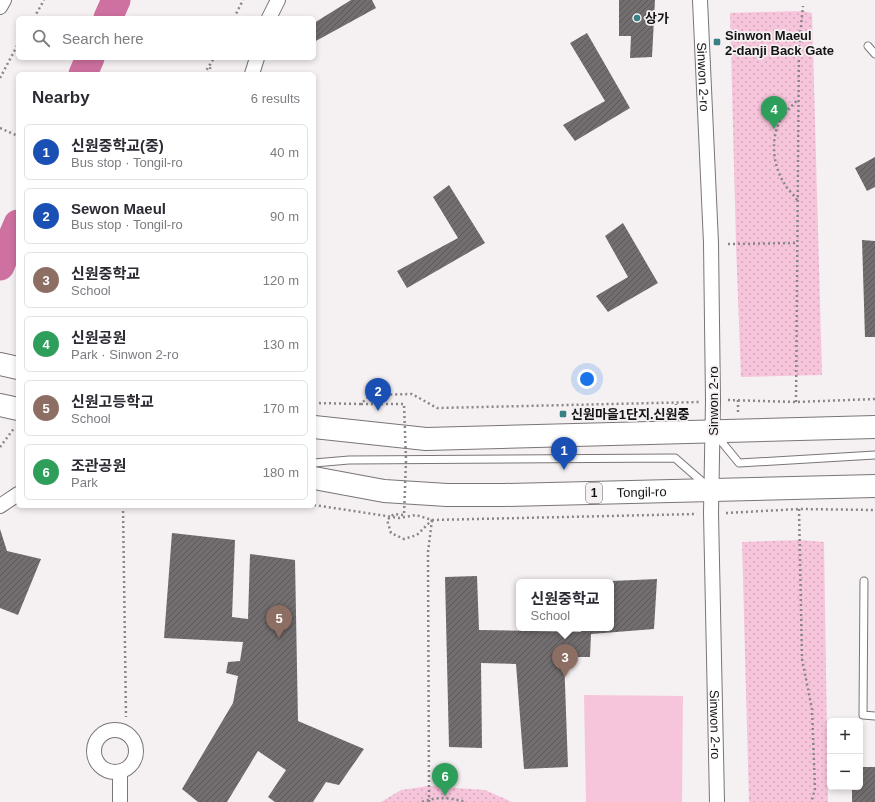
<!DOCTYPE html>
<html lang="en">
<head>
<meta charset="utf-8">
<style>
  :root { --surface:#fff; --page:#f2f2f3; --text:#2b2b33; --muted:#7c7c81; --line:#e1e1e2; --accent:#398185 }
  body { margin:0; font-family:Helvetica,"Noto Sans KR",sans-serif; background:var(--page); color:var(--text) }
  .controls { position:absolute; right:12px; bottom:12px; display:grid; overflow:hidden; border-radius:6px; box-shadow:0 2px 6px #0003 }
  .controls button { width:36px; height:36px; display:grid; place-items:center; padding:0; border:0; border-bottom:1px solid var(--line); background:var(--surface); color:var(--text); font:20px sans-serif }
  .you { position:absolute; left:587px; top:379px; width:14px; height:14px; margin:-10px; border:3px solid #fff; border-radius:50%; background:#1a73e8; box-shadow:0 0 0 6px #1a73e833 }
  .badge { display:grid; place-items:center; width:26px; height:26px; border-radius:50%; background:var(--accent); color:#fff; font-size:13px; font-weight:700 }
  .pin { position:absolute; translate:-50% -33px; filter:drop-shadow(0 1px 2px #0008) }
  .pin::after { content:''; position:absolute; top:21px; width:14px; height:12px; background:inherit; clip-path:polygon(0 0,100% 0,50% 100%) }
  .popup { position:absolute; left:516px; top:579px; width:98px; height:52px; box-sizing:border-box; display:grid; place-content:center; border-radius:6px; background:var(--surface); filter:drop-shadow(0 1px 3px #0005); font-size:13px; white-space:nowrap; color:var(--muted) }
  .popup b { font-size:15px; color:var(--text) }
  .popup::after { content:''; position:absolute; left:50%; top:100%; margin-left:-8px; border:8px solid transparent; border-top-color:var(--surface) }
  .list { margin:0; padding:0; list-style:none }
  h2 { display:flex; justify-content:space-between; align-items:center; height:52px; margin:0; padding:0 16px; font-size:17px }
  h2 small { font-size:13px; font-weight:400; color:var(--muted) }
  .list li { display:grid; grid-template-columns:26px 1fr auto; gap:12px; align-items:center; box-sizing:border-box; height:56px; margin:0 8px 8px; padding:0 8px; border:1px solid var(--line); border-radius:6px }
  .list b { display:block; font-size:15px; white-space:nowrap }
  .list p { margin:0; font-size:13px; white-space:nowrap; color:var(--muted) }
  .list em { font-size:13px; font-style:normal; color:var(--muted) }
  .icon { flex:none; width:22px; height:22px; fill:none; stroke:currentColor; stroke-width:2; stroke-linecap:round; stroke-linejoin:round }
  .map { position:relative; flex:none; width:875px; height:802px; overflow:hidden }
  .search { position:absolute; background:var(--surface); box-shadow:0 2px 6px #0003; left:16px; top:16px; width:300px; height:44px; display:flex; align-items:center; gap:10px; box-sizing:border-box; padding:0 14px; border-radius:6px; color:var(--muted); font-size:15px }
  .panel { position:absolute; background:var(--surface); box-shadow:0 2px 6px #0003; left:16px; top:72px; width:300px; height:436px; border-radius:6px }
  .map>svg:first-child { display:block }
  .grass { fill:url(#grass-dots) }
  .pitch { fill:#f6c5db }
  .lines { fill:none; stroke-linecap:round; stroke-linejoin:round }
  .river { stroke:#ce71a0; stroke-width:29 }
  .building { fill:url(#building-hatch) }
  .service-casing { stroke:#7a7577; stroke-width:9 }
  .minor-casing { stroke:#7a7577; stroke-width:16 }
  .primary-casing { stroke:#7a7577; stroke-width:24 }
  .path { stroke:#898687; stroke-width:2.5; stroke-dasharray:2 3; stroke-linecap:butt }
  .service { stroke:#fff; stroke-width:7 }
  .minor { stroke:#fff; stroke-width:14 }
  .primary { stroke:#fff; stroke-width:22 }
  .path-bridge { stroke:#898687; stroke-width:2.5; stroke-dasharray:2 3; stroke-linecap:butt }
  .poi-dot { fill:#398185; stroke:#f5f0f2; stroke-width:1.5 }
  .labels { text-anchor:middle; stroke-width:3.5; stroke-linejoin:round; paint-order:stroke }
  .shield { fill:#f5f0f2; stroke:#585657; stroke-width:1 }
  .shield-label { font-size:12px; font-weight:bold; fill:#151414 }
  .poi-label { font-size:13px; font-weight:bold; fill:#151414; stroke:#f5f0f2; text-anchor:start }
  .street-label { font-size:13px; fill:#151414; stroke:#f5f0f2 }
</style>
</head>
<body>
<div class="map">
<svg width="875" height="802" viewBox="0 0 875 802">
  <defs>
    <pattern id="grass-dots" width="8" height="8" patternUnits="userSpaceOnUse"><rect width="8" height="8" fill="#f6c5db"/><path d="M2 2h.1M6 6h.1" fill="none" stroke="#d2a8bb" stroke-width="1.8" stroke-linecap="round"/></pattern>
    <pattern id="building-hatch" width="6" height="6" patternUnits="userSpaceOnUse"><rect width="6" height="6" fill="#726d6f"/><path d="M-1 1l2-2M0 6l6-6M5 7l2-2" fill="none" stroke="#5c585a"/></pattern>
  </defs>
  <rect width="100%" height="100%" fill="#f5f0f2"/>
  <!-- grass -->
  <g class="grass">
    <path d="M 803,11 L 812,13 L 822,375 L 741,377 L 736,244 L 730,13 Z"/>
    <path d="M 800,540 L 824,542 L 828,802 L 749,802 L 742,542 Z"/>
    <path d="M 429,786 L 485,790 L 512,802 L 381,802 L 401,790 Z"/>
  </g>
  <!-- pitch -->
  <path class="pitch" d="M 584,695 L 683,696 L 682,802 L 586,802 Z"/>
  <g class="lines">
    <!-- river -->
    <g class="river">
      <path d="M 108,18 L 116,0"/>
      <path d="M 83,74 L 90,58"/>
      <path d="M 0,266 L 18,224"/>
    </g>
  </g>
  <!-- building -->
  <g class="building">
    <path d="M 351,0 L 372,0 L 376,8 L 314,42 L 314,23 Z"/>
    <path d="M 619,0 L 655,0 L 652,57 L 630,58 L 631,36 L 619,36 Z"/>
    <path d="M 587,33 L 630,108 L 575,141 L 563,125 L 605,101 L 570,43 Z"/>
    <path d="M 875,157 L 875,187 L 867,191 L 855,168 Z"/>
    <path d="M 449,185 L 485,243 L 407,288 L 397,271 L 458,238 L 433,197 Z"/>
    <path d="M 623,223 L 658,283 L 608,312 L 596,296 L 628,277 L 605,236 Z"/>
    <path d="M 862,240 L 875,241 L 875,337 L 865,337 Z"/>
    <path d="M 0,529 L 7,551 L 41,559 L 18,615 L 0,608 Z"/>
    <path d="M 172,533 L 235,540 L 232,617 L 248,619 L 250,554 L 295,560 L 298,721 L 364,749 L 339,785 L 326,782 L 313,802 L 275,802 L 268,797 L 286,770 L 258,751 L 227,802 L 198,802 L 182,789 L 233,703 L 238,676 L 226,673 L 228,662 L 240,661 L 243,642 L 164,638 Z"/>
    <path d="M 477,576 L 479,630 L 581,632 L 581,628 L 611,628 L 611,581 L 657,579 L 654,629 L 591,634 L 590,657 L 564,657 L 568,767 L 524,769 L 516,664 L 481,663 L 482,748 L 449,747 L 445,577 Z"/>
    <path d="M 860,767 L 875,767 L 875,802 L 852,802 L 852,787 L 860,787 Z"/>
  </g>
  <g class="lines">
    <!-- service casing -->
    <g class="service-casing">
      <g id="service">
        <path d="M 868,46 L 875,54"/>
        <path d="M 716,435 L 739,463 L 875,455"/>
        <path d="M 314,463 L 349,460 L 675,458 L 706,485"/>
        <path d="M 864,581 L 863,715 L 875,716"/>
      </g>
    </g>
    <!-- minor casing -->
    <g class="minor-casing">
      <g id="minor">
        <path id="s1" d="M 700,0 L 711,243 L 713,401 L 711,513 L 717,802"/>
        <path d="M 0,7 L 4,0"/>
        <path d="M 269,18 L 278,0"/>
        <path d="M 252,74 L 257,58"/>
        <path d="M 0,506 L 18,494"/>
        <circle cx="115" cy="751" r="21"/>
        <path d="M 120,772 L 120,802"/>
      </g>
    </g>
    <!-- primary casing -->
    <g class="primary-casing">
      <g id="primary">
        <path d="M 0,364 L 18,368"/>
        <path d="M 0,405 L 18,409"/>
        <path d="M 314,427 L 426,439 L 875,427"/>
        <path id="s2" d="M 314,478 L 384,491 L 447,495 L 503,495 L 875,486"/>
      </g>
    </g>
    <!-- path -->
    <g class="path">
      <path d="M 34,18 L 44,0"/>
      <path d="M 234,18 L 243,0"/>
      <path d="M 204,74 L 214,58"/>
      <path d="M 209,74 L 211,64"/>
      <path d="M 0,78 L 18,44"/>
      <path d="M 0,128 L 18,136"/>
      <path d="M 797,200 C 793,194 787,189 784,183 C 771,162 770,132 785,113 C 789,108 794,104 798,99"/>
      <path d="M 728,244 L 797,243"/>
      <path d="M 728,400 L 796,402 L 875,399"/>
      <path d="M 796,402 L 799,46 L 803,6"/>
      <path d="M 314,403 L 361,404 L 370,395 L 412,394 L 437,408 L 699,402"/>
      <path d="M 738,412 L 738,400"/>
      <path d="M 676,415 L 676,404"/>
      <path d="M 0,447 L 15,427"/>
      <path d="M 314,505 L 399,518 L 416,515 L 432,520 L 697,514"/>
      <path d="M 123,506 L 126,717"/>
      <path d="M 799,509 L 802,659 L 812,709 L 815,789 L 811,802"/>
      <path d="M 726,513 L 799,509 L 875,510"/>
      <path d="M 422,802 C 437,796 452,798 466,802"/>
      <path d="M 429,802 L 428,552 L 432,520"/>
    </g>
    <!-- service -->
    <use href="#service" class="service"/>
    <!-- minor -->
    <use href="#minor" class="minor"/>
    <!-- primary -->
    <use href="#primary" class="primary"/>
    <!-- path-bridge -->
    <path class="path-bridge" d="M 361,404 L 404,404 L 406,460 L 404,515 L 394,514 L 387,520 L 391,533 L 404,539 L 417,535 L 432,520"/>
  </g>
  <!-- markers -->
  <g class="poi-dot">
    <circle cx="637" cy="18" r="4"/>
    <rect x="713" y="38" width="8" height="8" rx="2"/>
    <rect x="559" y="410" width="8" height="8" rx="2"/>
  </g>
  <g class="labels">
    <!-- shield labels -->
    <rect class="shield" x="586" y="483" width="16" height="20" rx="3"/>
    <g class="shield-label">
      <text x="594" y="497">1</text>
    </g>
    <!-- poi labels -->
    <g class="poi-label">
      <text x="645" y="23">상가</text>
      <text x="725" y="40">Sinwon Maeul<tspan x="725" dy="15">2-danji Back Gate</tspan></text>
      <text x="571" y="419">신원마을1단지.신원중</text>
    </g>
    <!-- street labels -->
    <g class="street-label">
      <text dy="5" stroke="none"><textPath href="#s1" startOffset="77">Sinwon 2-ro</textPath></text>
      <text transform="translate(713 401) rotate(-90)" y="5">Sinwon 2-ro</text>
      <text dy="5" stroke="none"><textPath href="#s2" startOffset="329">Tongil-ro</textPath></text>
      <text dy="5" stroke="none"><textPath href="#s1" startOffset="725">Sinwon 2-ro</textPath></text>
    </g>
  </g>
</svg>
<div class="controls">
<button>+</button>
<button>−</button>
</div>
<div class="you"></div>
<div class="pin badge" style="left:564px;top:470px;background:#1a4fb4">1</div>
<div class="pin badge" style="left:378px;top:411px;background:#1a4fb4">2</div>
<div class="pin badge" style="left:565px;top:677px;background:#8d6e63">3</div>
<div class="popup"><b>신원중학교</b>School</div>
<div class="pin badge" style="left:774px;top:129px;background:#2e9e5b">4</div>
<div class="pin badge" style="left:279px;top:638px;background:#8d6e63">5</div>
<div class="pin badge" style="left:445px;top:796px;background:#2e9e5b">6</div>
<div class="search"><svg class="icon" aria-label="search" viewBox="0 0 24 24"><circle cx="10" cy="10" r="6"/><path d="M15 15l6 6"/></svg>Search here</div>
<section class="panel">
<h2>Nearby<small>6 results</small></h2>
<ul class="list">
<li><span class="badge" style="background:#1a4fb4">1</span><div><b>신원중학교(중)</b><p>Bus stop · Tongil-ro</p></div><em>40 m</em></li>
<li><span class="badge" style="background:#1a4fb4">2</span><div><b>Sewon Maeul</b><p>Bus stop · Tongil-ro</p></div><em>90 m</em></li>
<li><span class="badge" style="background:#8d6e63">3</span><div><b>신원중학교</b><p>School</p></div><em>120 m</em></li>
<li><span class="badge" style="background:#2e9e5b">4</span><div><b>신원공원</b><p>Park · Sinwon 2-ro</p></div><em>130 m</em></li>
<li><span class="badge" style="background:#8d6e63">5</span><div><b>신원고등학교</b><p>School</p></div><em>170 m</em></li>
<li><span class="badge" style="background:#2e9e5b">6</span><div><b>조관공원</b><p>Park</p></div><em>180 m</em></li>
</ul>
</section>
</div>
</body>
</html>
